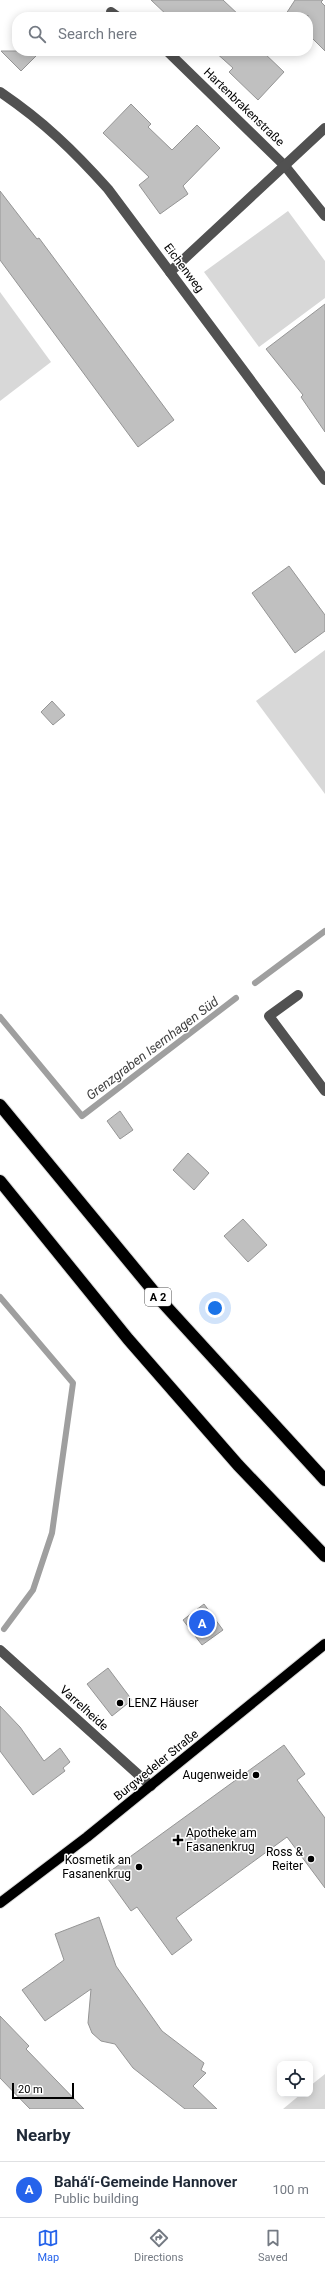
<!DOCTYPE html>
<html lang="en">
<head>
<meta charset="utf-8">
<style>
  :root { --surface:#fff; --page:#f2f2f3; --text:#1f2937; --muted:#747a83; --line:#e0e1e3; --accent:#2563eb }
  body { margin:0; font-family:Roboto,sans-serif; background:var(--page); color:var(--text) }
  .controls { position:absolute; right:12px; bottom:12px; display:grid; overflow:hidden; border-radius:8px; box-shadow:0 2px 10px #0003 }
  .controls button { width:36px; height:36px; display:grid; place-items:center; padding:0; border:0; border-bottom:1px solid var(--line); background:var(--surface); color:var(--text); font:20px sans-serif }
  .scale { position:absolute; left:12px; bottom:10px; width:62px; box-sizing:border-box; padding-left:4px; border:2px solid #000; border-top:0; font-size:11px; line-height:14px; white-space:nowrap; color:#000; -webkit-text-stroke:3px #fff; paint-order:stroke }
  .you { position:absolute; left:215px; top:1308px; width:14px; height:14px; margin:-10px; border:3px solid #fff; border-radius:50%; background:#1a73e8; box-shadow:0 0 0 6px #1a73e833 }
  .badge { display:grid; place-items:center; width:26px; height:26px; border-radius:50%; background:var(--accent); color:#fff; font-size:13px; font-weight:700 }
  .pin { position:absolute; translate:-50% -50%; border:2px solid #fff; box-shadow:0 1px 4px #0006 }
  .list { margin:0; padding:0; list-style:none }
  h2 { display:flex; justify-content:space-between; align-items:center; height:52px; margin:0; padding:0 16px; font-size:17px }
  h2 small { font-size:13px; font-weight:400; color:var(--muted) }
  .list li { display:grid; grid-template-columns:26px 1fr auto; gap:12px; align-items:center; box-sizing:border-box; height:56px; padding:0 16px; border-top:1px solid var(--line) }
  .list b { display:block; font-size:15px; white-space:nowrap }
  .list p { margin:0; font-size:13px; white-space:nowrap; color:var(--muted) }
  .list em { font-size:13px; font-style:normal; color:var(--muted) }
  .icon { flex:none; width:22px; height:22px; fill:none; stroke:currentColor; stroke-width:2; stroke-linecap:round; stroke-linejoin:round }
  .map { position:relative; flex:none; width:325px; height:2109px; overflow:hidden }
  .search { position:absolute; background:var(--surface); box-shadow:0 2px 10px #0003; left:12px; right:12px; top:12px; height:44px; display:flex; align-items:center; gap:10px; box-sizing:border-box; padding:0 14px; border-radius:16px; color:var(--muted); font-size:15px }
  .sheet { height:108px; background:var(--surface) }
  nav { display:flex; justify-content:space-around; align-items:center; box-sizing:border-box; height:56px; border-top:1px solid var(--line); background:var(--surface); font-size:11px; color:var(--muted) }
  nav a { display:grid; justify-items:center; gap:2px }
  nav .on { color:var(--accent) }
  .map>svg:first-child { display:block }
  .green { fill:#d8d8d8 }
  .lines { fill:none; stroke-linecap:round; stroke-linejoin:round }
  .stream { stroke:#9f9f9f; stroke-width:6 }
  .building { fill:#c0c0c0; stroke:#959595 }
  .major-casing { stroke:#dbdbdb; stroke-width:12 }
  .highway-casing { stroke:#dbdbdb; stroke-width:14 }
  .minor { stroke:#515151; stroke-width:10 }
  .major { stroke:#000; stroke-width:10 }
  .highway { stroke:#000; stroke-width:12 }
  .poi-dot { fill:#000; stroke:#fff; stroke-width:1.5 }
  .labels { text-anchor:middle; stroke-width:3; stroke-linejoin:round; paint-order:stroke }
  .shield { fill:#fff; stroke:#4c4c4c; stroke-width:1 }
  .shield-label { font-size:11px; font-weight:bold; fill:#000 }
  .street-label { font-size:12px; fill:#000; stroke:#fff }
  .poi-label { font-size:12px; fill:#000; stroke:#fff; text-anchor:end }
  .water-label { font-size:13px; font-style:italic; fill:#404040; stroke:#fff }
</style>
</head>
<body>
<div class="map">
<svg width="325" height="2109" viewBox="0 0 325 2109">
  <rect width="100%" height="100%" fill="#fff"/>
  <!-- green -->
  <g class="green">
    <path d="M 288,211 L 325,261 L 325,298 L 259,347 L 204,272 Z"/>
    <path d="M 0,292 L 51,362 L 0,401 Z"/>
    <path d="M 325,650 L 325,794 L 256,701 Z"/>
    <path d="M 325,2074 L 325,2109 L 283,2109 L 301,2094 L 310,2094 L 310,2086 Z"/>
  </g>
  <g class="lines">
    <!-- stream -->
    <g class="stream">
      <path d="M 255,983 L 325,931"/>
      <path d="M 0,1017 L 82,1116 L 236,998"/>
      <path d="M 0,1297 L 73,1383 L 52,1533 L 33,1590 L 4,1629"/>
    </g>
  </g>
  <!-- building -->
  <g class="building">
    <path d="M 151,0 L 223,0 L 241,17 L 169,17 Z"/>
    <path d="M 295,0 L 323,0 L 321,2 L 325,6 L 325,51 L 308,34 L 308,15 L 306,17 L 284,17 Z"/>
    <path d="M 1,51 L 41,51 L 21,71 Z"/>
    <path d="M 214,51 L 262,51 L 284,72 L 258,100 L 229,72 L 233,68 Z"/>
    <path d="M 131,104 L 151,124 L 148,127 L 172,150 L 197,125 L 220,148 L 183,186 L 188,194 L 160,214 L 139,185 L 149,177 L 103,133 Z"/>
    <path d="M 0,191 L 37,239 L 39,238 L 174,420 L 138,447 L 0,260 Z"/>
    <path d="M 325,304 L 325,432 L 301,397 L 303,395 L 266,349 Z"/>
    <path d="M 289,566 L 325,615 L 325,631 L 295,653 L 252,593 Z"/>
    <path d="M 52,701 L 65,715 L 53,725 L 41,712 Z"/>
    <path d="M 120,1111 L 133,1130 L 120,1139 L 107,1121 Z"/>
    <path d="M 188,1153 L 209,1173 L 194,1190 L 173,1170 Z"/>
    <path d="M 243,1219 L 267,1245 L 248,1262 L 224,1236 Z"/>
    <path d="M 204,1604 L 223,1630 L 202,1645 L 183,1620 Z"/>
    <path d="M 108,1668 L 132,1700 L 112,1716 L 87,1684 Z"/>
    <path d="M 0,1706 L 20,1727 L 44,1761 L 60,1748 L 70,1762 L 63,1768 L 65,1771 L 33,1795 L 0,1751 Z"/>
    <path d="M 284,1745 L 305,1774 L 297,1780 L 325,1818 L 325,1888 L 287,1837 L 176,1918 L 192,1940 L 172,1955 L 137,1907 L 131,1911 L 105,1875 Z"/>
    <path d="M 99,1917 L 116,1966 L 162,2031 L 204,2063 L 201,2070 L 206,2073 L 193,2086 L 217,2109 L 185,2109 L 133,2068 L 115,2044 L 101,2041 L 92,2033 L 88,2023 L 91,1989 L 45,2021 L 22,1990 L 64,1960 L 55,1934 Z"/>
    <path d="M 0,2016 L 29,2046 L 26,2049 L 84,2109 L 30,2109 L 0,2078 Z"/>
  </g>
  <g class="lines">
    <!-- major casing -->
    <g class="major-casing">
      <path id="major" d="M 0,1903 L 87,1837 L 325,1644"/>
    </g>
    <!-- highway casing -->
    <g class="highway-casing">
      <g id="highway">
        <path d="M 0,1105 L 164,1304 L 325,1480"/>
        <path d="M 0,1181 L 128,1339 L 238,1465 L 325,1556"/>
      </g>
    </g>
    <!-- minor -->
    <g class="minor">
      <path d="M 111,12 L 118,17"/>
      <path d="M 167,51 L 285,166 L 325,216"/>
      <path d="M 0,92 C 44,122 73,150 108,189 L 325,480"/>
      <path d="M 170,272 L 325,128"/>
      <path d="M 298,995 L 269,1016 L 325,1091"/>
      <path d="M 0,1650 L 151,1786"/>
    </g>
    <!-- major -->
    <use href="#major" class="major"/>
    <!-- highway -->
    <use href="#highway" class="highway"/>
  </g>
  <!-- markers -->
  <g class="poi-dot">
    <circle cx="120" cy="1703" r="4"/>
    <circle cx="256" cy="1775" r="4"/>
    <path d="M176 1834h4v4h4v4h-4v4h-4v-4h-4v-4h4z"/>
    <circle cx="311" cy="1859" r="4"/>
    <circle cx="139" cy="1867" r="4"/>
  </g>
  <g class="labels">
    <!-- shield labels -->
    <rect class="shield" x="145" y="1288" width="26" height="18" rx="3"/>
    <g class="shield-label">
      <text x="158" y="1301">A 2</text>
    </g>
    <!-- street labels -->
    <g class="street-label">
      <text transform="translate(244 107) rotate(44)" y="4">Hartenbrakenstraße</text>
      <text transform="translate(184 268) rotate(53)" y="4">Eichenweg</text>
      <text transform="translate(84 1708) rotate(42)" y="4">Varrelheide</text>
      <text transform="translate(156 1765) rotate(-39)" y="4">Burgwedeler Straße</text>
    </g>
    <!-- poi labels -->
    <g class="poi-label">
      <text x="128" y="1707" text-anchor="start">LENZ Häuser</text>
      <text x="248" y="1779">Augenweide</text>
      <text x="186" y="1837" text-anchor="start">Apotheke am<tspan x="186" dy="14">Fasanenkrug</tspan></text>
      <text x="303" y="1856">Ross &amp;<tspan x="303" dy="14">Reiter</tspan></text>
      <text x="131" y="1864">Kosmetik an<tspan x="131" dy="14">Fasanenkrug</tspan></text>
    </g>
    <!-- water labels -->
    <g class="water-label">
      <text transform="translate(152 1048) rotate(-37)" y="5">Grenzgraben Isernhagen Süd</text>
    </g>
  </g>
</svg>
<div class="controls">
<button><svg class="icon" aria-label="locate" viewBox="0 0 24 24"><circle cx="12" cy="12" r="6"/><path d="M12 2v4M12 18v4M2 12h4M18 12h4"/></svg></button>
</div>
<div class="scale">20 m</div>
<div class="you"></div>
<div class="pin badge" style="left:202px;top:1623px">A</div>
<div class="search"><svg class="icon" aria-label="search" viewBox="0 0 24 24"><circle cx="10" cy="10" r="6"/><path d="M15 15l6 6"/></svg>Search here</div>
</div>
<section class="sheet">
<h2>Nearby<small></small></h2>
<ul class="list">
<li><span class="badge">A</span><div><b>Bahá'í-Gemeinde Hannover</b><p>Public building</p></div><em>100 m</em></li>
</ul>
</section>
<nav>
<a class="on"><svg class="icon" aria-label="map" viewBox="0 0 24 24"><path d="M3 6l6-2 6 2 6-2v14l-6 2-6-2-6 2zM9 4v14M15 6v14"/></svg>Map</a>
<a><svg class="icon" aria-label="directions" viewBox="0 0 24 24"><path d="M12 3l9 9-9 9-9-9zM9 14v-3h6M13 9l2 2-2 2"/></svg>Directions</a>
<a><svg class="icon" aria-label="saved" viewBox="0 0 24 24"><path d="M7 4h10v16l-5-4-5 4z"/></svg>Saved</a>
</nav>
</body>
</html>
